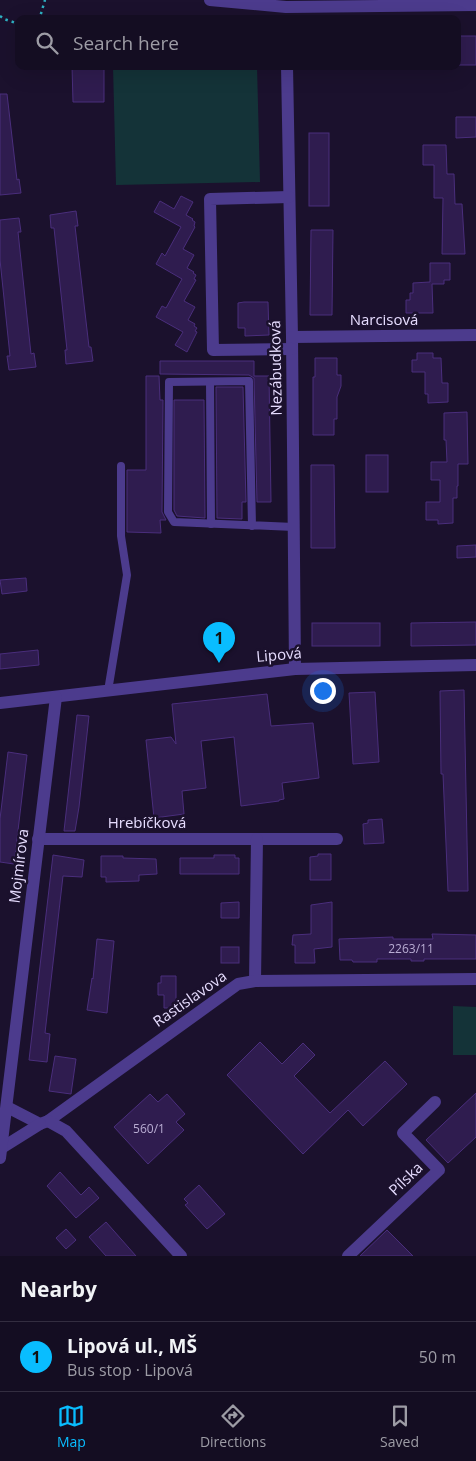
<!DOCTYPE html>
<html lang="en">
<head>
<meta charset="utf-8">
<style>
  :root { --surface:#140d22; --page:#1d162a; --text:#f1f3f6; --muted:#9d9ca5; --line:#332d40; --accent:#09bdff }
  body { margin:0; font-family:"Open Sans",sans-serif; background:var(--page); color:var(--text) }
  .you { position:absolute; left:322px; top:690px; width:18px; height:18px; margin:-12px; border:4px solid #fff; border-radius:50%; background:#1a73e8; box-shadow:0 0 0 8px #1a73e833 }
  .badge { display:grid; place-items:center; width:32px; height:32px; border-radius:50%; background:var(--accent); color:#111; font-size:16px; font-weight:700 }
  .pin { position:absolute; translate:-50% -41px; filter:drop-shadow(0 1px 2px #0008) }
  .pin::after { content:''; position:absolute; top:26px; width:18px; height:15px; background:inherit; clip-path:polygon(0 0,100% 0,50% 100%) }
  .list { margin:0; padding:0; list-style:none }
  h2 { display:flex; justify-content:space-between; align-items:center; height:65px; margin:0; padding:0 20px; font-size:21px }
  h2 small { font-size:16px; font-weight:400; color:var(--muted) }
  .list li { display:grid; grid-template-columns:32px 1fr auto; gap:15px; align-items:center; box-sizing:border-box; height:70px; padding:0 20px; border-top:1px solid var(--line) }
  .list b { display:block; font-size:19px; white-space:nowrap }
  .list p { margin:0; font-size:16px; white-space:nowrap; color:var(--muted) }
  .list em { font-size:16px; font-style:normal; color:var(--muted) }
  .icon { flex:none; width:28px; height:28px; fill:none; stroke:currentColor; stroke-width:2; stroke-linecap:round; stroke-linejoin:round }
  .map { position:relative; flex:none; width:476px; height:1256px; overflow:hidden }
  .search { position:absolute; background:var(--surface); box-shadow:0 5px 20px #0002; left:15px; right:15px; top:15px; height:55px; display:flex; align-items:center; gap:12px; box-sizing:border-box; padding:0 18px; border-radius:10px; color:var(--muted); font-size:19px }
  .sheet { height:135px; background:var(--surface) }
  nav { display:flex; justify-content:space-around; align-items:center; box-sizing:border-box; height:70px; border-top:1px solid var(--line); background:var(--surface); font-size:14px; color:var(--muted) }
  nav a { display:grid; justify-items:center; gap:2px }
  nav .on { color:var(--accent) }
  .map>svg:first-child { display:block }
  .green { fill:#143338 }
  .building { fill:#2f1c4f; stroke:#4a2e7c }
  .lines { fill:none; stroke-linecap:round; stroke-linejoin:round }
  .path { stroke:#2eb2c3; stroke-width:2.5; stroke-dasharray:2.5 4; stroke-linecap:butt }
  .service { stroke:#4c3b8d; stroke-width:8 }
  .minor { stroke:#4c3b8d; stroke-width:12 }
  .labels { text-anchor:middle; stroke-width:5; stroke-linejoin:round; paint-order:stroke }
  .number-label { font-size:12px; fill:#b9add3 }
  .street-label { font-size:15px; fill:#e7ddff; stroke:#1b112d }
</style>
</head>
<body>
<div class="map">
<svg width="476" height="1256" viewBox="0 0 476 1256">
  <rect width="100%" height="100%" fill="#1b112d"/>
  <!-- green -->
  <g class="green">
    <path d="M 113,66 L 257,66 L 260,182 L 116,185 Z"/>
    <path d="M 453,1006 L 476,1007 L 476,1055 L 453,1055 Z"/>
  </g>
  <!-- building -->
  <g class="building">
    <rect x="457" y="36" width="19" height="29"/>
    <path d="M 72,66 L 104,66 L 104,102 L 73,102 Z"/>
    <path d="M 0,94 L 7,94 L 17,180 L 19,179 L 21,193 L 0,195 Z"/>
    <path d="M 456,117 L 476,117 L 476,137 L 456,138 Z"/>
    <rect x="309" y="133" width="20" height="73"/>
    <path d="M 423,145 L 446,145 L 447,174 L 454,174 L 455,204 L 462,204 L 465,254 L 442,254 L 443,198 L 434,198 L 434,165 L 423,165 Z"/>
    <path d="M 181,196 L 193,202 L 186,215 L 193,219 L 192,220 L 195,222 L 194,226 L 195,227 L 183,249 L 194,255 L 187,268 L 194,272 L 193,273 L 196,275 L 194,279 L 196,280 L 184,301 L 195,307 L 188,320 L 195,324 L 194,326 L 197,328 L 195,331 L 197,332 L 187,352 L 175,345 L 183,332 L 156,317 L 162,306 L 166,308 L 182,279 L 156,264 L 162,253 L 165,256 L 181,227 L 154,212 L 160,201 L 174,209 Z"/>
    <path d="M 76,211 L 78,226 L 75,226 L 89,347 L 91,347 L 93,361 L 66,364 L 65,350 L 67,350 L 54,228 L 51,228 L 50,215 Z"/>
    <path d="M 19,218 L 21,232 L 18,232 L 31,354 L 34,353 L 36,367 L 9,370 L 7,356 L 10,356 L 0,260 L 0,220 Z"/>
    <path d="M 311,230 L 333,230 L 332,315 L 310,315 Z"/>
    <path d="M 430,263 L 450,263 L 450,280 L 444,280 L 444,284 L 432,284 L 433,313 L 406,313 L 406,300 L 410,300 L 410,293 L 413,293 L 413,283 L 430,282 Z"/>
    <path d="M 244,302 L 268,302 L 269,335 L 245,336 L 245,328 L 238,328 L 238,303 Z"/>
    <path d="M 417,353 L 433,353 L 433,358 L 441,358 L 442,383 L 448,383 L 448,402 L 428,403 L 428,394 L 425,394 L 425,372 L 412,372 L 412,360 L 417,360 Z"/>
    <path d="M 315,358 L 337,358 L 337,375 L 341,375 L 341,386 L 337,397 L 337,419 L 334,419 L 334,435 L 313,435 L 313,377 L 315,377 Z"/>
    <path d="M 160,361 L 254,361 L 254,376 L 269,376 L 271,502 L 257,502 L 254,378 L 249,375 L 160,374 Z"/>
    <path d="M 146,376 L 159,376 L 160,400 L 163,400 L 162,512 L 166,520 L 160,520 L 161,533 L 127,532 L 127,470 L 146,470 Z"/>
    <path d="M 216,387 L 243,387 L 246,502 L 242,502 L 242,519 L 217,518 Z"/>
    <path d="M 174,400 L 204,400 L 205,518 L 177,516 L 174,510 Z"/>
    <path d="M 467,412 L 468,464 L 458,464 L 458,486 L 457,486 L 457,498 L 453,498 L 453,523 L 438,524 L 438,520 L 426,520 L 426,502 L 440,502 L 440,480 L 431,480 L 431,462 L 447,462 L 446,440 L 444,440 L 444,413 Z"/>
    <rect x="366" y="455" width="22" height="37"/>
    <path d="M 311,465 L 334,465 L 335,548 L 311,548 Z"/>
    <path d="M 476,545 L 476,557 L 457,558 L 457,546 Z"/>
    <path d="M 26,578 L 27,591 L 2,594 L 0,580 Z"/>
    <path d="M 476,622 L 476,645 L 411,646 L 411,623 Z"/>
    <rect x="312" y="623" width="68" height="23"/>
    <path d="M 38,650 L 39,665 L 0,669 L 0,654 Z"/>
    <path d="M 464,690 L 468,891 L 448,891 L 443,774 L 441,774 L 440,691 Z"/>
    <path d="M 375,692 L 379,762 L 353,764 L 349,693 Z"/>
    <path d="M 267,694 L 271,726 L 313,723 L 319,778 L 282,783 L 284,799 L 279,800 L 279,801 L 241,806 L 234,737 L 201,741 L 206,788 L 182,791 L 184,814 L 154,818 L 146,740 L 171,737 L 176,744 L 172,704 Z"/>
    <path d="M 77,715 L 89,716 L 79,807 L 75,831 L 64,831 Z"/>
    <path d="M 8,752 L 27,755 L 14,864 L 0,862 L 0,819 Z"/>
    <path d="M 382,819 L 384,843 L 364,844 L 363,824 L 368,823 L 368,820 Z"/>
    <path d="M 318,854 L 331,854 L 331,880 L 310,880 L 310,857 L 318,856 Z"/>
    <path d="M 53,855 L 84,860 L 82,877 L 63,876 L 45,1033 L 50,1034 L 47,1062 L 29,1060 Z"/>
    <path d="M 214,855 L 235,855 L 235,858 L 239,858 L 239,874 L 180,874 L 180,858 L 214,858 Z"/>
    <path d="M 101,856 L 123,856 L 123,858 L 156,859 L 157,874 L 139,875 L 139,881 L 106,882 L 106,877 L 101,877 Z"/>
    <path d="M 239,902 L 239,918 L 221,918 L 221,903 Z"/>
    <path d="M 332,902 L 332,947 L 314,949 L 315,963 L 295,963 L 295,945 L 292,945 L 293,935 L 311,934 L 311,905 Z"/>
    <path d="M 432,934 L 476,935 L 476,959 L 424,959 L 424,961 L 411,961 L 411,959 L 377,959 L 377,962 L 353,962 L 352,960 L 340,960 L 339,939 L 393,937 L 393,939 L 433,939 Z"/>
    <path d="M 97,939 L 114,941 L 107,1013 L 87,1010 L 92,978 L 93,979 Z"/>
    <rect x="221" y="947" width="18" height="16"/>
    <path d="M 161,976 L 176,976 L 176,1008 L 164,1008 L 164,995 L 158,995 L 158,983 L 161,983 Z"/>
    <path d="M 260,1042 L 282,1064 L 303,1043 L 315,1055 L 294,1076 L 330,1113 L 385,1061 L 407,1084 L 363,1126 L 348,1110 L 303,1154 L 227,1075 Z"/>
    <path d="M 55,1056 L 76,1059 L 71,1094 L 49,1091 Z"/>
    <path d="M 476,1093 L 476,1137 L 448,1163 L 426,1140 Z"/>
    <path d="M 150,1094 L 158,1102 L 167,1094 L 185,1114 L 176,1122 L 184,1130 L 148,1164 L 114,1127 Z"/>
    <path d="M 60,1172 L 81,1195 L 89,1187 L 99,1198 L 76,1218 L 47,1186 Z"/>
    <path d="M 199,1185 L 225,1214 L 207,1229 L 185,1205 L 188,1203 L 184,1199 Z"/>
    <path d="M 106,1222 L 136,1256 L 106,1256 L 89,1237 Z"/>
    <path d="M 66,1229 L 76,1240 L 66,1249 L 56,1238 Z"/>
    <path d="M 387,1230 L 413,1256 L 360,1256 Z"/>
  </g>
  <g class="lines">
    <!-- path -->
    <g class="path">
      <path d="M 0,16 L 4,19 L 19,24"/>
      <path d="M 37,19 L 40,17 L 45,0"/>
    </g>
    <!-- service -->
    <g class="service">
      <path d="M 210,382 L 211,524"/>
      <path d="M 252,526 L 249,381 L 169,382 L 168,512 L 174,522 L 294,527"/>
      <path d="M 108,691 L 127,575 L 121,536 L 121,466"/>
    </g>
    <!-- minor -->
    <g class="minor">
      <path d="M 210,0 L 286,7 L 476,5"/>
      <path d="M 287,66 L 292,337 L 295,669"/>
      <path d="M 289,197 L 210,199 L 213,350 L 292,349"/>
      <path d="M 292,337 L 476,335"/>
      <path d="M 0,703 L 295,669 L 476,665"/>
      <path d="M 38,839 L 337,839"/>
      <path d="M 255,981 L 257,839"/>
      <path d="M 7,1107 L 40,1124 L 48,1121 L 238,984 L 255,981 L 476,979"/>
      <path d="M 48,1121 L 66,1131 L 181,1256"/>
      <path d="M 0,1149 L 40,1124"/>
      <path d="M 0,1158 L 56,697"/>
      <path d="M 348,1256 L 439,1170 L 403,1133 L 435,1102"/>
    </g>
  </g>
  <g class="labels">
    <!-- number labels -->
    <g class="number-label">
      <text x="411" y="953">2263/11</text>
      <text x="149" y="1133">560/1</text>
    </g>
    <!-- street labels -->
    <g class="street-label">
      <text x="384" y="325">Narcisová</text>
      <text transform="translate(276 368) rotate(-91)" y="5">Nezábudková</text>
      <text transform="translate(279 655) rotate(-5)" y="5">Lipová</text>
      <text x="147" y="828">Hrebíčková</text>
      <text transform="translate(19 866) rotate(-83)" y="5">Mojmírova</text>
      <text transform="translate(190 999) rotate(-35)" y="5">Rastislavova</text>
      <text transform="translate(406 1179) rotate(-44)" y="5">Pílska</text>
    </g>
  </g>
</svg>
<div class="you"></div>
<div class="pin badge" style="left:219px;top:663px">1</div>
<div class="search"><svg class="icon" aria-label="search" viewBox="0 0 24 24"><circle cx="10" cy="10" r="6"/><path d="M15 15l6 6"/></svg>Search here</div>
</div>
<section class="sheet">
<h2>Nearby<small></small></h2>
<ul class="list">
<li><span class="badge">1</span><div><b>Lipová ul., MŠ</b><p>Bus stop · Lipová</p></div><em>50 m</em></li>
</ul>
</section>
<nav>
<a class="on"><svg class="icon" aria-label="map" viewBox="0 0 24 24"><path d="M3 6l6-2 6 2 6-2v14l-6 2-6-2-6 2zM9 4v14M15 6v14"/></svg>Map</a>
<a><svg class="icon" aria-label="directions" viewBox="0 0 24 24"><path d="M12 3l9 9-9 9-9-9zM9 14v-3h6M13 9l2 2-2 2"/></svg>Directions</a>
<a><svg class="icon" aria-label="saved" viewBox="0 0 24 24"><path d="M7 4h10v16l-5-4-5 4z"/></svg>Saved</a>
</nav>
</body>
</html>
